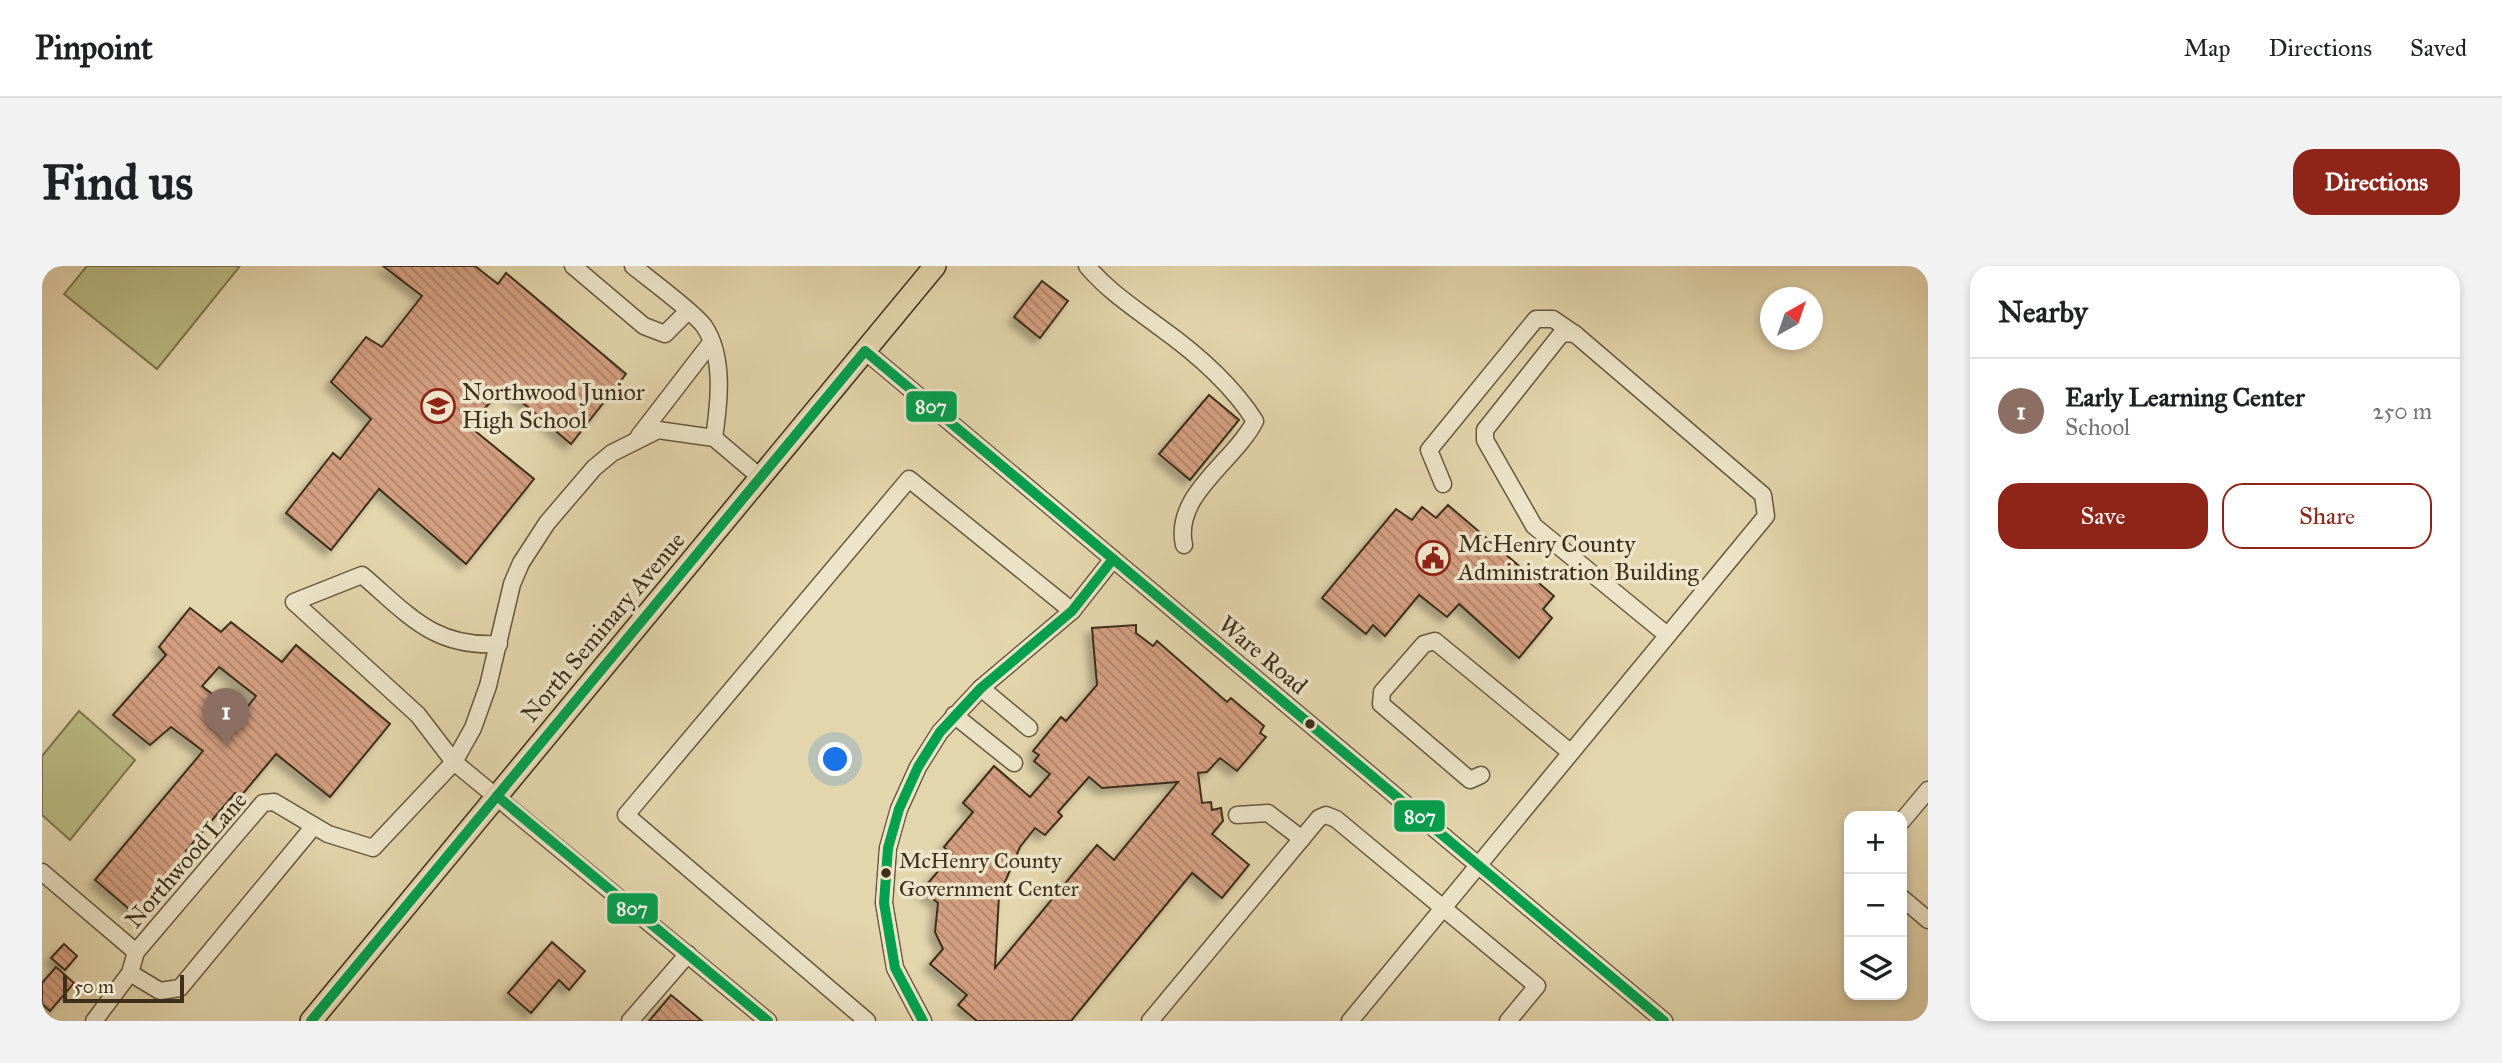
<!DOCTYPE html>
<html lang="en">
<head>
<meta charset="utf-8">
<style>
  :root { --surface:#fff; --page:#f2f2f2; --text:#202124; --muted:#757577; --line:#e0e0e0; --accent:#8f2418 }
  body { margin:0; font-family:"IM FELL Great Primer",serif; background:var(--page); color:var(--text) }
  .controls { position:absolute; right:21px; bottom:21px; display:grid; overflow:hidden; border-radius:14px; box-shadow:0 4px 10px #0003 }
  .controls button { width:63px; height:63px; display:grid; place-items:center; padding:0; border:0; border-bottom:2px solid var(--line); background:var(--surface); color:var(--text); font:35px sans-serif }
  .compass { position:absolute; left:1718px; top:21px; width:63px; height:63px; border-radius:50%; background:var(--surface); box-shadow:0 4px 10px #0003; rotate:40deg }
  .scale { position:absolute; left:21px; bottom:18px; width:121px; box-sizing:border-box; padding-left:7px; border:4px solid #3e2f1b; border-top:0; font-size:19px; line-height:24px; white-space:nowrap; color:#3e2f1b; -webkit-text-stroke:5px #ede4c9; paint-order:stroke }
  .you { position:absolute; left:794px; top:494px; width:24px; height:24px; margin:-18px; border:5px solid #fff; border-radius:50%; background:#1a73e8; box-shadow:0 0 0 10px #1a73e833 }
  .badge { display:grid; place-items:center; width:46px; height:46px; border-radius:50%; background:var(--accent); color:#fff; font-size:23px; font-weight:700 }
  .pin { position:absolute; translate:-50% -58px; filter:drop-shadow(0 2px 4px #0008) }
  .pin::after { content:''; position:absolute; top:37px; width:24px; height:21px; background:inherit; clip-path:polygon(0 0,100% 0,50% 100%) }
  .list { margin:0; padding:0; list-style:none }
  h2 { display:flex; justify-content:space-between; align-items:center; height:91px; margin:0; padding:0 28px; font-size:30px }
  h2 small { font-size:23px; font-weight:400; color:var(--muted) }
  .list li { display:grid; grid-template-columns:46px 1fr auto; gap:21px; align-items:center; box-sizing:border-box; height:105px; padding:0 28px; border-top:2px solid var(--line) }
  .list b { display:block; font-size:26px; white-space:nowrap }
  .list p { margin:0; font-size:23px; white-space:nowrap; color:var(--muted) }
  .list em { font-size:23px; font-style:normal; color:var(--muted) }
  .actions { display:flex; gap:14px; padding:21px 28px }
  .actions a { flex:1; padding:16px 0; border:2px solid var(--accent); border-radius:21px; text-align:center; font-size:24px; color:var(--accent) }
  .actions .main { background:var(--accent); color:#fff }
  .icon { flex:none; width:38px; height:38px; fill:none; stroke:currentColor; stroke-width:2; stroke-linecap:round; stroke-linejoin:round }
  .map { position:relative; flex:none; width:1886px; height:755px; overflow:hidden; border-radius:21px }
  header { display:flex; align-items:center; gap:42px; box-sizing:border-box; height:98px; padding:0 35px; background:var(--surface); border-bottom:2px solid var(--line) }
  header strong { font-size:33px }
  nav { display:flex; gap:38px; margin-inline-start:auto; font-size:24px }
  .intro { display:flex; align-items:center; justify-content:space-between; box-sizing:border-box; height:168px; padding:0 42px }
  h1 { margin:0; font-size:49px }
  .button { padding:18px 32px; border-radius:21px; background:var(--accent); color:#fff; font-size:24px; font-weight:700 }
  main { display:flex; gap:42px; padding:0 42px }
  aside { flex:1; background:var(--surface); border-radius:21px; box-shadow:0 4px 10px #0003 }
  .map>svg:first-child { display:block }
  .green { fill:#bbbb84; stroke:#7c7550; stroke-width:2 }
  .building { fill:url(#building-back-hatch); stroke:#3e2f1b; stroke-width:2; fill-rule:evenodd; filter:url(#shadow) }
  .lines { fill:none; stroke-linecap:round; stroke-linejoin:round }
  .minor-casing { stroke:#67583f; stroke-width:19 }
  .major-casing { stroke:#3e2f1b; stroke-width:24 }
  .minor { stroke:#ede4c9; stroke-width:16 }
  .major { stroke:#e3d5ac; stroke-width:21 }
  .bus-1-casing { stroke:#ede4c9; stroke-width:16 }
  .bus-1 { stroke:#03a04e; stroke-width:10 }
  .bus-dot { fill:#3e2f1b; stroke:#ede4c9; stroke-width:2.5 }
  .labels { text-anchor:middle; stroke-width:7; stroke-linejoin:round; paint-order:stroke }
  .bus-label { font-size:22px; fill:#3e2f1b; stroke:#ede4c9; text-anchor:start }
  .poi-label { font-size:24px; fill:#3e2f1b; stroke:#ede4c9; text-anchor:start }
  .street-label { font-size:24px; fill:#3e2f1b; stroke:#ede4c9 }
  .line-badge { stroke:#ede4c9; stroke-width:2.5 }
  .badge-label { font-size:19px; text-anchor:middle; font-weight:bold; fill:#fff }
</style>
</head>
<body>
<header>
<strong>Pinpoint</strong>
<nav><a>Map</a><a>Directions</a><a>Saved</a></nav>
</header>
<div class="intro"><h1>Find us</h1><a class="button">Directions</a></div>
<main>
<div class="map">
<svg width="1886" height="755" viewBox="0 0 1886 755">
  <defs>
    <pattern id="building-back-hatch" width="6" height="6" patternUnits="userSpaceOnUse" patternTransform="scale(1.75)"><rect width="6" height="6" fill="#d39e80"/><path d="M-1 5l2 2M0 0l6 6M5-1l2 2" fill="none" stroke="#ad8168"/></pattern>
    <filter id="shadow"><feDropShadow dx="-6" dy="6" stdDeviation="3.5" flood-color="#0004"/></filter>
  </defs>
  <rect width="100%" height="100%" fill="#e3d5ac"/>
  <filter id="stains"><feTurbulence type="fractalNoise" baseFrequency=".00286" numOctaves="4"/><feColorMatrix values="0 0 0 0 .2 0 0 0 0 .09 0 0 0 0 .02 0 0 0 .5 -.17"/></filter>
  <radialGradient id="worn" r=".72"><stop offset=".6" stop-color="#630" stop-opacity="0"/><stop offset="1" stop-color="#630" stop-opacity=".3"/></radialGradient>
  <!-- green -->
  <g class="green">
    <path d="M 45,0 L 198,0 L 115,103 L 22,28 Z"/>
    <path d="M 37,445 L 93,494 L 28,574 L 0,549 L 0,490 Z"/>
  </g>
  <!-- building -->
  <g class="building">
    <path d="M 341,0 L 433,0 L 456,18 L 464,7 L 584,108 L 529,178 L 462,121 L 427,160 L 492,213 L 424,298 L 337,223 L 289,284 L 244,247 L 291,187 L 298,193 L 329,153 L 289,116 L 324,71 L 340,81 L 380,30 Z"/>
    <path d="M 1000,15 L 1026,35 L 998,72 L 972,51 Z"/>
    <path d="M 1167,129 L 1197,154 L 1148,214 L 1117,188 Z"/>
    <path d="M 1406,239 L 1512,330 L 1501,343 L 1510,352 L 1477,392 L 1417,338 L 1405,351 L 1377,329 L 1343,370 L 1331,359 L 1324,368 L 1280,332 L 1354,243 L 1370,254 L 1380,241 L 1394,252 Z"/>
    <path d="M 148,342 L 179,366 L 189,356 L 240,396 L 254,379 L 348,458 L 288,531 L 234,488 L 199,530 L 193,527 L 144,585 L 151,589 L 100,654 L 53,614 L 161,485 L 129,461 L 108,479 L 71,449 L 124,389 L 117,381 ZM 177,401 L 214,430 L 198,450 L 160,420 Z"/>
    <path d="M 1094,359 L 1094,367 L 1111,380 L 1115,375 L 1185,436 L 1189,432 L 1222,460 L 1218,467 L 1224,471 L 1195,505 L 1178,492 L 1165,506 L 1156,507 L 1160,537 L 1169,536 L 1170,544 L 1179,542 L 1181,555 L 1170,568 L 1207,599 L 1180,632 L 1150,607 L 1029,755 L 935,755 L 916,739 L 925,729 L 888,698 L 901,683 L 893,666 L 896,637 L 880,624 L 910,589 L 902,581 L 931,546 L 921,537 L 952,500 L 988,531 L 1008,508 L 992,495 L 997,489 L 991,485 L 1019,451 L 1024,455 L 1055,419 L 1050,362 ZM 1047,511 L 1060,522 L 1136,516 L 1072,594 L 1055,579 L 953,702 L 957,630 L 978,581 L 993,562 L 1003,569 L 1020,550 L 1016,546 Z"/>
    <path d="M 510,676 L 543,705 L 527,724 L 517,714 L 489,747 L 466,727 Z"/>
    <path d="M 22,678 L 35,690 L 23,704 L 9,692 Z"/>
    <path d="M 14,701 L 32,717 L 8,745 L 0,738 L 0,717 Z"/>
    <path d="M 629,729 L 660,755 L 607,755 Z"/>
  </g>
  <g class="lines">
    <!-- minor casing -->
    <g class="minor-casing">
      <g id="minor">
        <path d="M 531,0 L 602,60 L 623,68 L 645,46"/>
        <path d="M 591,0 C 607,13 652,46 662,60 C 683,91 677,138 672,172"/>
        <path d="M 1045,0 C 1066,25 1091,41 1116,60 C 1154,87 1189,117 1213,155 C 1192,196 1131,229 1142,279"/>
        <path d="M 823,85 L 1622,755"/>
        <path d="M 597,170 L 668,78"/>
        <path d="M 1401,218 L 1387,184 L 1494,53 L 1511,53 L 1533,68"/>
        <path d="M 457,378 C 391,382 366,348 320,309 L 252,336 L 376,449 L 412,496 L 726,755"/>
        <path d="M 939,422 L 987,462"/>
        <path d="M 912,449 L 972,497"/>
        <path d="M 1439,509 L 1428,514 L 1339,438 L 1340,426 L 1382,378 L 1393,375 L 1528,486"/>
        <path d="M 1195,549 L 1226,547 L 1260,573"/>
        <path d="M 1860,555 L 1886,524"/>
        <path d="M 0,606 L 94,686"/>
        <path d="M 1860,632 L 1886,654"/>
        <path d="M 88,707 L 118,725 L 138,722 L 272,560"/>
        <path d="M 52,755 L 88,707 L 94,686 L 221,537 L 232,536 L 286,568 L 331,582 L 412,496 L 431,462 L 446,420 L 470,318 L 479,297 L 505,257 L 552,202 L 570,187 L 616,164 L 672,172 L 718,211"/>
        <path d="M 588,755 L 646,688"/>
        <path d="M 825,755 L 584,549 L 867,213 L 1030,345"/>
        <path d="M 881,755 L 853,702 L 842,637 L 846,582 L 857,543 L 876,501 L 898,466 L 939,422 L 1030,345 L 1071,293"/>
        <path d="M 1108,755 L 1277,552 L 1284,549 L 1294,553 L 1495,720 L 1466,755"/>
        <path d="M 1308,755 L 1724,250 L 1721,229 L 1533,68 L 1520,67 L 1443,164 L 1443,174 L 1492,260 L 1625,369"/>
      </g>
    </g>
    <!-- major casing -->
    <g class="major-casing">
      <path id="major" d="M 269,755 L 893,0"/>
    </g>
    <!-- minor -->
    <use href="#minor" class="minor"/>
    <!-- major -->
    <use href="#major" class="major"/>
    <!-- bus-1 casing -->
    <g class="bus-1-casing">
      <g id="bus-1">
        <path d="M 455,530 L 726,755"/>
        <path d="M 269,755 L 823,85 L 1622,755"/>
        <path d="M 881,755 L 853,702 L 842,637 L 846,582 L 857,543 L 876,501 L 898,466 L 939,422 L 1030,345 L 1071,293"/>
      </g>
    </g>
    <!-- bus-1 -->
    <use href="#bus-1" class="bus-1"/>
  </g>
  <!-- icons -->
  <defs>
    <g id="school-ring" transform="scale(1.75)"><circle r="9.5" fill="#ede4c9" stroke="#8f2418" stroke-width="1.5"/><path d="M0-5L7-2L0 1L-7-2ZM-4 1L0 2.5L4 1V4Q0 6-4 4Z" fill="#8f2418"/></g>
    <g id="civic-ring" transform="scale(1.75)"><circle r="9.5" fill="#ede4c9" stroke="#8f2418" stroke-width="1.5"/><path d="M-.6-6.5H3V-4.5H.6V-3L4-1V1h2V6H-6V1h2V-1L-.6-3ZM-1.2 2.5V6h2.4V2.5Z" fill="#8f2418"/></g>
  </defs>
  <g fill-rule="evenodd">
    <use href="#school-ring" x="396" y="140"/>
    <use href="#civic-ring" x="1391" y="292"/>
  </g>
  <!-- markers -->
  <g class="bus-dot">
    <circle cx="1268" cy="458" r="6"/>
    <circle cx="844" cy="607" r="6"/>
  </g>
  <g class="labels">
    <!-- bus labels -->
    <g class="bus-label">
      <text x="857" y="602">McHenry County<tspan x="857" dy="28">Government Center</tspan></text>
    </g>
    <!-- poi labels -->
    <g class="poi-label">
      <text x="420" y="134">Northwood Junior<tspan x="420" dy="28">High School</tspan></text>
      <text x="1416" y="286">McHenry County<tspan x="1416" dy="28">Administration Building</tspan></text>
    </g>
    <!-- street labels -->
    <g class="street-label">
      <text transform="translate(561 361) rotate(-50)" y="8">North Seminary Avenue</text>
      <text transform="translate(1221 389) rotate(40)" y="8">Ware Road</text>
      <text transform="translate(144 594) rotate(-49)" y="8">Northwood Lane</text>
    </g>
  </g>
  <g class="line-badge">
    <rect x="863" y="124" width="53" height="33" rx="7" fill="#03a04e"/>
    <rect x="1351" y="533" width="53" height="34" rx="7" fill="#03a04e"/>
    <rect x="564" y="626" width="53" height="33" rx="7" fill="#03a04e"/>
  </g>
  <g class="badge-label">
    <text x="889" y="147">807</text>
    <text x="1378" y="557">807</text>
    <text x="590" y="649">807</text>
  </g>
  <rect width="100%" height="100%" filter="url(#stains)"/>
  <rect width="100%" height="100%" fill="url(#worn)"/>
</svg>
<div class="controls">
<button>+</button>
<button>−</button>
<button><svg class="icon" aria-label="layers" viewBox="0 0 24 24"><path d="M12 4l9 5-9 5-9-5zM3 14l9 5 9-5"/></svg></button>
</div>
<svg class="compass" viewBox="-18 -18 36 36"><path d="M0-13l5 13h-10z" fill="#e53935"/><path d="M0 13l5-13h-10z" fill="#757577"/></svg>
<div class="scale">50 m</div>
<div class="you"></div>
<div class="pin badge" style="left:184px;top:480px;background:#8d6e63">1</div>
</div>
<aside>
<h2>Nearby<small></small></h2>
<ul class="list">
<li><span class="badge" style="background:#8d6e63">1</span><div><b>Early Learning Center</b><p>School</p></div><em>250 m</em></li>
</ul>
<div class="actions"><a class="main">Save</a><a>Share</a></div>
</aside>
</main>
</body>
</html>
